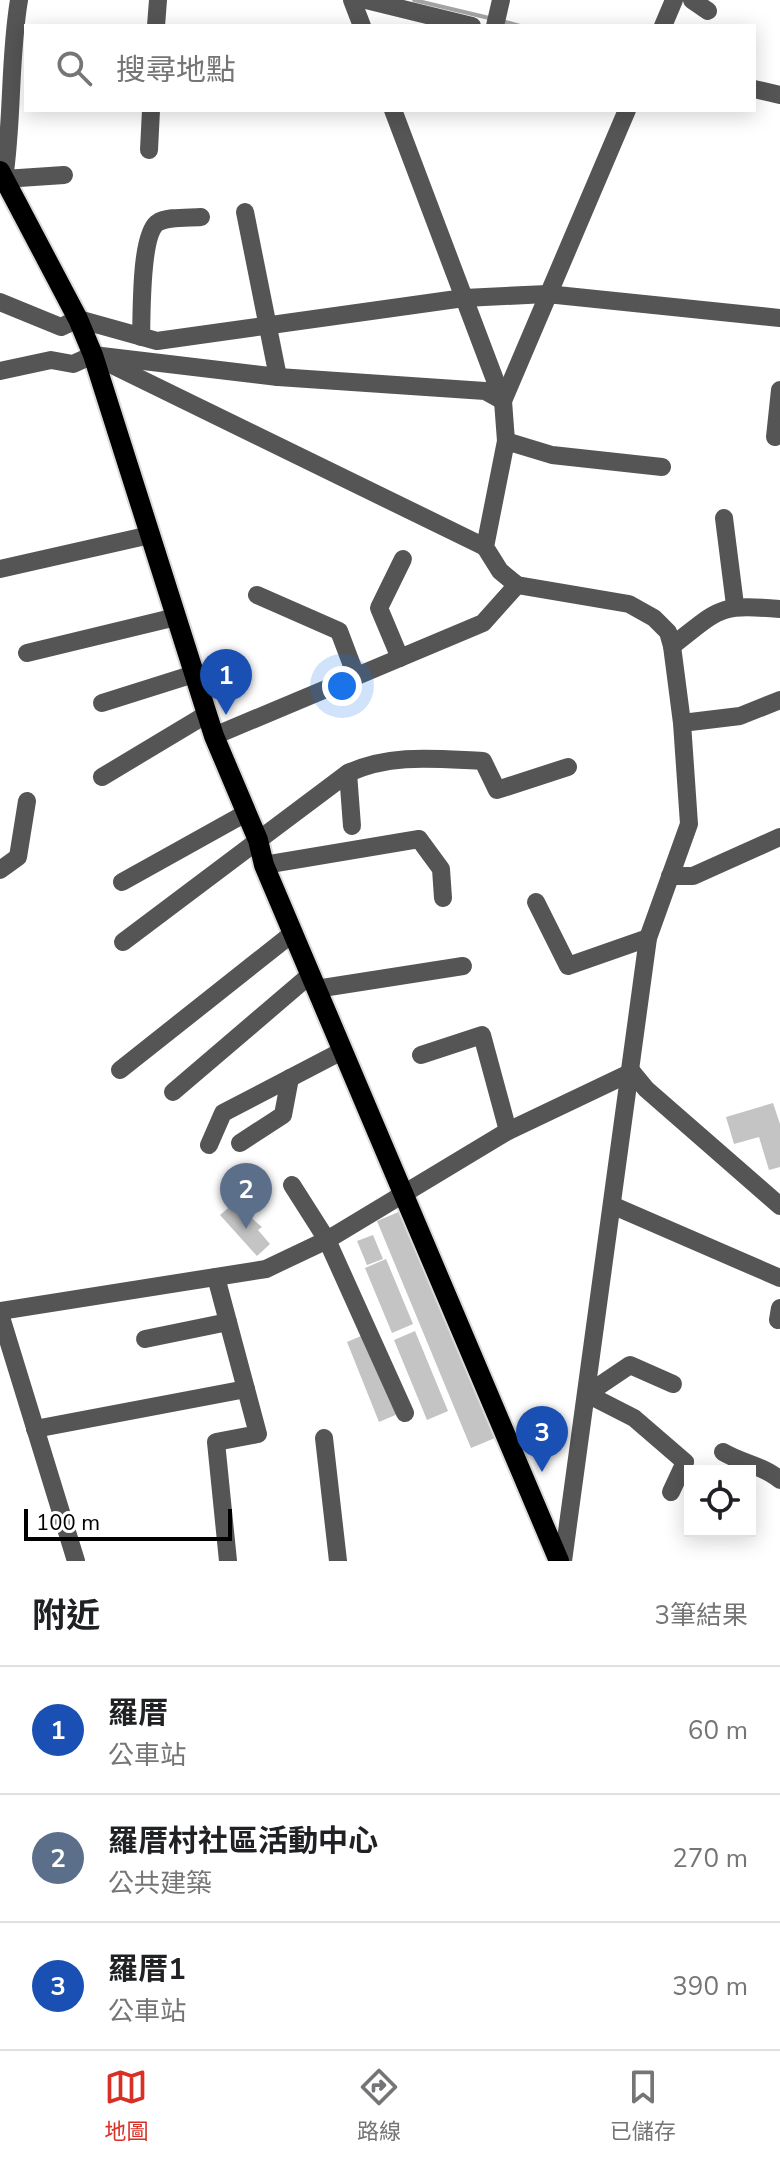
<!DOCTYPE html>
<html lang="zh-TW">
<head>
<meta charset="utf-8">
<style>
  :root { --surface:#fff; --page:#f2f2f2; --text:#202124; --muted:#757577; --line:#e0e0e0; --accent:#d93025 }
  body { margin:0; font-family:"Nunito Sans","Noto Sans TC",sans-serif; background:var(--page); color:var(--text) }
  .controls { position:absolute; right:24px; bottom:24px; display:grid; overflow:hidden; border-radius:0px; box-shadow:0 4px 20px #0003 }
  .controls button { width:72px; height:72px; display:grid; place-items:center; padding:0; border:0; border-bottom:2px solid var(--line); background:var(--surface); color:var(--text); font:40px sans-serif }
  .scale { position:absolute; left:24px; bottom:20px; width:208px; box-sizing:border-box; padding-left:8px; border:4px solid #000; border-top:0; font-size:22px; line-height:28px; white-space:nowrap; color:#000; -webkit-text-stroke:6px #fff; paint-order:stroke }
  .you { position:absolute; left:342px; top:686px; width:28px; height:28px; margin:-20px; border:6px solid #fff; border-radius:50%; background:#1a73e8; box-shadow:0 0 0 12px #1a73e833 }
  .badge { display:grid; place-items:center; width:52px; height:52px; border-radius:50%; background:var(--accent); color:#fff; font-size:26px; font-weight:700 }
  .pin { position:absolute; translate:-50% -66px; filter:drop-shadow(0 2px 4px #0008) }
  .pin::after { content:''; position:absolute; top:42px; width:28px; height:24px; background:inherit; clip-path:polygon(0 0,100% 0,50% 100%) }
  .list { margin:0; padding:0; list-style:none }
  h2 { display:flex; justify-content:space-between; align-items:center; height:104px; margin:0; padding:0 32px; font-size:34px }
  h2 small { font-size:26px; font-weight:400; color:var(--muted) }
  .list li { display:grid; grid-template-columns:52px 1fr auto; gap:24px; align-items:center; box-sizing:border-box; height:128px; padding:0 32px; border-top:2px solid var(--line) }
  .list b { display:block; font-size:30px; white-space:nowrap }
  .list p { margin:0; font-size:26px; white-space:nowrap; color:var(--muted) }
  .list em { font-size:26px; font-style:normal; color:var(--muted) }
  .icon { flex:none; width:44px; height:44px; fill:none; stroke:currentColor; stroke-width:2; stroke-linecap:round; stroke-linejoin:round }
  .map { position:relative; flex:none; width:780px; height:1561px; overflow:hidden }
  .search { position:absolute; background:var(--surface); box-shadow:0 4px 20px #0003; left:24px; right:24px; top:24px; height:88px; display:flex; align-items:center; gap:20px; box-sizing:border-box; padding:0 28px; border-radius:0px; color:var(--muted); font-size:30px }
  .sheet { height:488px; background:var(--surface) }
  nav { display:flex; justify-content:space-around; align-items:center; box-sizing:border-box; height:112px; border-top:2px solid var(--line); background:var(--surface); font-size:22px; color:var(--muted) }
  nav a { display:grid; justify-items:center; gap:4px }
  nav .on { color:var(--accent) }
  .map>svg:first-child { display:block }
  .lines { fill:none; stroke-linecap:round; stroke-linejoin:round }
  .stream { stroke:#a3a3a3; stroke-width:4 }
  .building { fill:#c4c4c4 }
  .major-casing { stroke:#dbdbdb; stroke-width:24 }
  .minor { stroke:#555; stroke-width:18 }
  .major { stroke:#000; stroke-width:20 }
</style>
</head>
<body>
<div class="map">
<svg width="780" height="1561" viewBox="0 0 780 1561">
  <rect width="100%" height="100%" fill="#fff"/>
  <g class="lines">
    <!-- stream -->
    <g class="stream">
      <path d="M 414,0 L 489,18"/>
      <path d="M 502,21 L 520,26"/>
    </g>
  </g>
  <!-- building -->
  <g class="building">
    <path d="M 773,1103 L 780,1124 L 780,1167 L 769,1170 L 759,1137 L 734,1144 L 726,1117 Z"/>
    <path d="M 234,1203 L 262,1227 L 258,1230 L 270,1244 L 257,1256 L 220,1215 Z"/>
    <path d="M 401,1211 L 495,1438 L 471,1448 L 377,1221 Z"/>
    <path d="M 373,1235 L 383,1259 L 367,1265 L 357,1241 Z"/>
    <path d="M 386,1259 L 413,1324 L 392,1333 L 365,1268 Z"/>
    <path d="M 415,1331 L 448,1411 L 427,1420 L 394,1340 Z"/>
    <path d="M 368,1333 L 400,1413 L 379,1422 L 347,1342 Z"/>
  </g>
  <g class="lines">
    <!-- major casing -->
    <g class="major-casing">
      <path id="major" d="M 0,171 L 78,319 L 93,355 L 214,736 L 258,840 L 264,865 L 559,1561"/>
    </g>
    <!-- minor -->
    <g class="minor">
      <path d="M 19,0 C 9,60 13,119 4,179 L 64,175"/>
      <path d="M 352,0 L 362,26"/>
      <path d="M 366,0 L 472,26"/>
      <path d="M 692,0 L 708,11"/>
      <path d="M 156,26 L 158,0"/>
      <path d="M 495,26 L 501,0"/>
      <path d="M 663,26 L 674,0"/>
      <path d="M 754,89 L 780,95"/>
      <path d="M 393,110 L 503,401 L 506,441 L 485,547 L 500,571 L 517,585 L 629,604 L 654,618 L 668,632 L 672,646 L 682,723 L 689,824 L 648,938 L 563,1561"/>
      <path d="M 149,150 L 151,110"/>
      <path d="M 245,212 L 278,377"/>
      <path d="M 0,302 L 61,327 L 78,319 L 157,341 L 464,298 L 547,294 L 780,318"/>
      <path d="M 141,337 C 142,314 140,237 157,223 C 167,216 189,218 201,217"/>
      <path d="M 106,362 L 485,547"/>
      <path d="M 0,371 L 51,360 L 73,364 L 93,355 L 278,377 L 485,391 L 503,401"/>
      <path d="M 503,401 L 627,110"/>
      <path d="M 775,437 L 780,390"/>
      <path d="M 506,441 L 552,455 L 662,467"/>
      <path d="M 724,518 L 735,605"/>
      <path d="M 0,569 L 150,535"/>
      <path d="M 257,595 L 339,631 L 356,676"/>
      <path d="M 672,646 C 721,608 717,604 780,609"/>
      <path d="M 27,653 L 176,617"/>
      <path d="M 400,658 L 379,608 L 403,559"/>
      <path d="M 102,703 L 194,674"/>
      <path d="M 682,723 L 740,716 L 780,700"/>
      <path d="M 214,736 L 483,623 L 517,585"/>
      <path d="M 348,773 L 352,826"/>
      <path d="M 102,777 L 207,714"/>
      <path d="M 264,865 L 419,839 L 441,869 L 443,898"/>
      <path d="M 0,870 L 18,857 L 27,801"/>
      <path d="M 670,876 L 693,876 L 780,837"/>
      <path d="M 122,882 L 246,813"/>
      <path d="M 536,902 L 568,966 L 648,938"/>
      <path d="M 123,942 L 348,773 C 392,753 437,759 483,761 L 497,790 L 568,767"/>
      <path d="M 316,989 L 463,966"/>
      <path d="M 421,1055 L 482,1035 L 508,1131"/>
      <path d="M 120,1070 L 293,933"/>
      <path d="M 632,1072 L 646,1089 L 780,1206"/>
      <path d="M 173,1092 L 310,975"/>
      <path d="M 240,1143 L 283,1115 L 290,1078"/>
      <path d="M 209,1145 L 223,1113 L 342,1051"/>
      <path d="M 292,1185 L 327,1240 L 405,1413"/>
      <path d="M 614,1206 L 780,1278"/>
      <path d="M 216,1277 L 258,1434 L 216,1442 L 228,1561"/>
      <path d="M 0,1311 L 266,1269 L 327,1240 L 508,1131 L 632,1072"/>
      <path d="M 0,1314 L 76,1561"/>
      <path d="M 778,1320 L 780,1308"/>
      <path d="M 145,1339 L 228,1322"/>
      <path d="M 35,1429 L 246,1389"/>
      <path d="M 324,1438 L 338,1561"/>
      <path d="M 723,1452 C 741,1463 765,1466 780,1480"/>
      <path d="M 671,1492 L 685,1462 L 634,1418 L 587,1394 L 630,1365 L 673,1384"/>
    </g>
    <!-- major -->
    <use href="#major" class="major"/>
  </g>
</svg>
<div class="controls">
<button><svg class="icon" aria-label="locate" viewBox="0 0 24 24"><circle cx="12" cy="12" r="6"/><path d="M12 2v4M12 18v4M2 12h4M18 12h4"/></svg></button>
</div>
<div class="scale">100 m</div>
<div class="you"></div>
<div class="pin badge" style="left:226px;top:715px;background:#1a4fb4">1</div>
<div class="pin badge" style="left:246px;top:1229px;background:#5c6f8a">2</div>
<div class="pin badge" style="left:542px;top:1472px;background:#1a4fb4">3</div>
<div class="search"><svg class="icon" aria-label="search" viewBox="0 0 24 24"><circle cx="10" cy="10" r="6"/><path d="M15 15l6 6"/></svg>搜尋地點</div>
</div>
<section class="sheet">
<h2>附近<small>3筆結果</small></h2>
<ul class="list">
<li><span class="badge" style="background:#1a4fb4">1</span><div><b>羅厝</b><p>公車站</p></div><em>60 m</em></li>
<li><span class="badge" style="background:#5c6f8a">2</span><div><b>羅厝村社區活動中心</b><p>公共建築</p></div><em>270 m</em></li>
<li><span class="badge" style="background:#1a4fb4">3</span><div><b>羅厝1</b><p>公車站</p></div><em>390 m</em></li>
</ul>
</section>
<nav>
<a class="on"><svg class="icon" aria-label="map" viewBox="0 0 24 24"><path d="M3 6l6-2 6 2 6-2v14l-6 2-6-2-6 2zM9 4v14M15 6v14"/></svg>地圖</a>
<a><svg class="icon" aria-label="directions" viewBox="0 0 24 24"><path d="M12 3l9 9-9 9-9-9zM9 14v-3h6M13 9l2 2-2 2"/></svg>路線</a>
<a><svg class="icon" aria-label="saved" viewBox="0 0 24 24"><path d="M7 4h10v16l-5-4-5 4z"/></svg>已儲存</a>
</nav>
</body>
</html>
